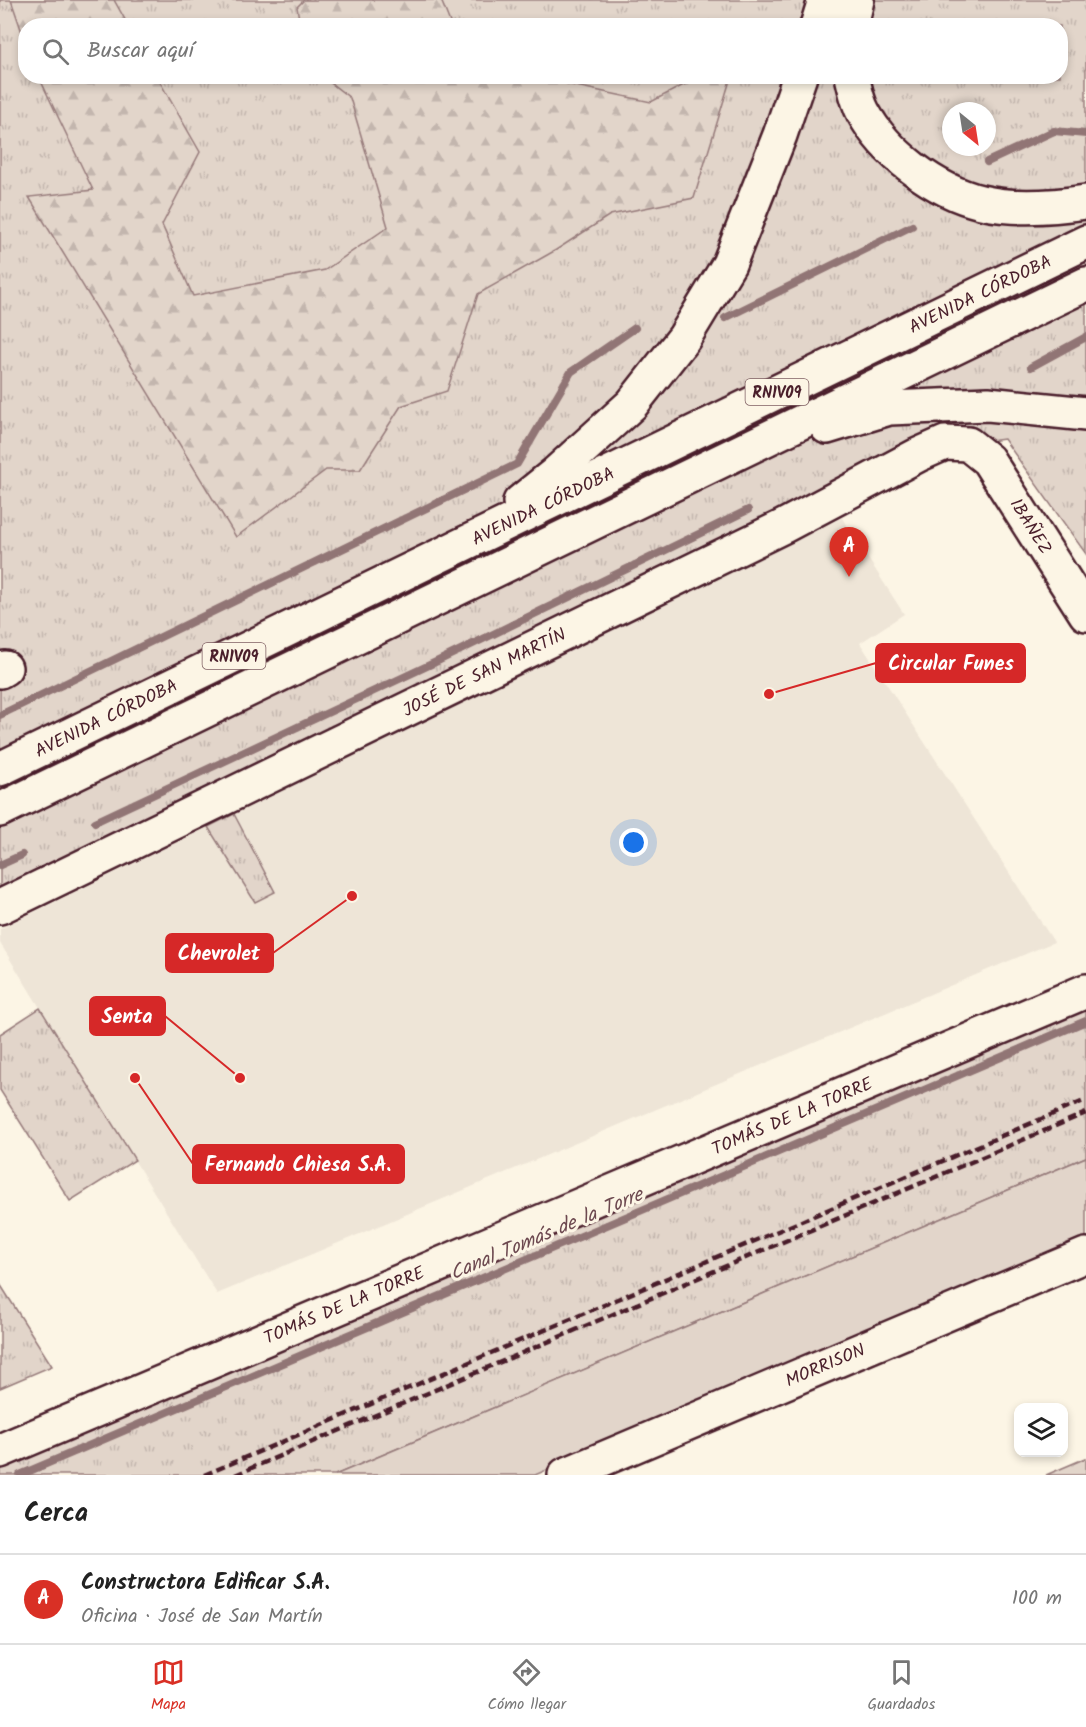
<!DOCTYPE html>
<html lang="es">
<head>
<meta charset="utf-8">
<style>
  :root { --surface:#fff; --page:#f2f2f2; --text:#222; --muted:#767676; --line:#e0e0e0; --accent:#d93025 }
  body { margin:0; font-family:Kalam,sans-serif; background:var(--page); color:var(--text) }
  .controls { position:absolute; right:18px; bottom:18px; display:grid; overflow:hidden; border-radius:12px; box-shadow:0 3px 9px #0003 }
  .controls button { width:54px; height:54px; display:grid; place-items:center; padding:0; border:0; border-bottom:2px solid var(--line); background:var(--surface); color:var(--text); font:30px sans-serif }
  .compass { position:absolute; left:942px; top:102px; width:54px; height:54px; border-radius:50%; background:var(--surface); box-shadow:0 3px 9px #0003; rotate:150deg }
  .you { position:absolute; left:634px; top:843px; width:21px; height:21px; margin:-15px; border:4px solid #fff; border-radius:50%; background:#1a73e8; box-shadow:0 0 0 9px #1a73e833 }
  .badge { display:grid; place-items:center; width:39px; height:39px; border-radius:50%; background:var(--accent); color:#fff; font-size:20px; font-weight:700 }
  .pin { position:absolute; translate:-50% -50px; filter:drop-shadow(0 2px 3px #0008) }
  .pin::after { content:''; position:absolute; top:32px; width:21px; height:18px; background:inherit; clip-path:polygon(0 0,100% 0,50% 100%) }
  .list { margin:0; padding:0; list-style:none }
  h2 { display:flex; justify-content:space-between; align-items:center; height:78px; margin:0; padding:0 24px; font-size:26px }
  h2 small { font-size:20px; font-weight:400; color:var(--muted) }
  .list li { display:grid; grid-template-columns:39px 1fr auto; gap:18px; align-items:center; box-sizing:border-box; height:90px; padding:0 24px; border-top:2px solid var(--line) }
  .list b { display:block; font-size:22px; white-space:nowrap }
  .list p { margin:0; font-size:20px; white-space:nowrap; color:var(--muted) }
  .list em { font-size:20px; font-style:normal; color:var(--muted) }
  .icon { flex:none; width:33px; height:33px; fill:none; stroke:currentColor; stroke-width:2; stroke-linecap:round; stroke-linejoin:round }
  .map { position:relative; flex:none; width:1086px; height:1475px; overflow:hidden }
  .search { position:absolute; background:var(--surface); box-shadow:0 3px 9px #0003; left:18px; right:18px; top:18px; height:66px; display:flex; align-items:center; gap:15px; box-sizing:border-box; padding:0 21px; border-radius:24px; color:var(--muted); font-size:22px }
  .sheet { height:168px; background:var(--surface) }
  nav { display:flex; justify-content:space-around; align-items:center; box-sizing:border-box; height:84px; border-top:2px solid var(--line); background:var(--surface); font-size:16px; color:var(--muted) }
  nav a { display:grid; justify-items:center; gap:3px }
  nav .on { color:var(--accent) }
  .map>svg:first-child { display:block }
  .built { fill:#eee5d7 }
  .grass { fill:url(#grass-tufts); stroke:#967a7a; stroke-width:1.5; fill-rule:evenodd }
  .forest { fill:url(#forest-firs); stroke:#967a7a; stroke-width:1.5 }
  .pitch { fill:#e2d5ca; stroke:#967a7a; stroke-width:1.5 }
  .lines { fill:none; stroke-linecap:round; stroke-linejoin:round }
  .stream { stroke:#917474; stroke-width:8 }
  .minor-casing { stroke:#4a1f2b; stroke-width:38 }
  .major-casing { stroke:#4a1f2b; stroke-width:38 }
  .minor { stroke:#fcf5e5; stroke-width:33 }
  .major { stroke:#fcf5e5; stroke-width:33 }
  .rail { stroke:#4a1f2b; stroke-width:4.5; stroke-dasharray:9 4.5; stroke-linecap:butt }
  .labels { text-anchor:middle; stroke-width:6; stroke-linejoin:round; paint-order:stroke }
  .shield { fill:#fcf5e5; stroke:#7f5f63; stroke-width:1.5 }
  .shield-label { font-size:16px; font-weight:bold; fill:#4a1f2b }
  .street-label { font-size:18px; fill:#4a1f2b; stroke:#fcf5e5 }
  .water-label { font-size:20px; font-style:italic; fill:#6d4950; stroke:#fcf5e5 }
  .leader { fill:none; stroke:#d62828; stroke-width:2 }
  .callout-dot { fill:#d62828; stroke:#fcf5e5; stroke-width:2 }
  .callout { fill:#d62828; stroke:#d62828; stroke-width:2 }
  .callout-label { font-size:20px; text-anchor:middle; font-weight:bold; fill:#fff }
</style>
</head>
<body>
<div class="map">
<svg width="1086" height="1475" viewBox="0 0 1086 1475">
  <defs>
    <pattern id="grass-tufts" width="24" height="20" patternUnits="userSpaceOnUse" patternTransform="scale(1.5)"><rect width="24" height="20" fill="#e2d5ca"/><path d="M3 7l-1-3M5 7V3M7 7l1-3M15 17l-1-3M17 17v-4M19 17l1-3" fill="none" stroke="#c3b6ae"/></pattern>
    <pattern id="forest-firs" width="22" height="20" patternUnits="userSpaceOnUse" patternTransform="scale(1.5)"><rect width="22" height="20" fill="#e2d5ca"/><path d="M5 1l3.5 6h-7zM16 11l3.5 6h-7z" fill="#c3b6ae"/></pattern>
  </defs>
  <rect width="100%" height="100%" fill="#fcf5e5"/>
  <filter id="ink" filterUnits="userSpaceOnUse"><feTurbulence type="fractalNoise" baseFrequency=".0167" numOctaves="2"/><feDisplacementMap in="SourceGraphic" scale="12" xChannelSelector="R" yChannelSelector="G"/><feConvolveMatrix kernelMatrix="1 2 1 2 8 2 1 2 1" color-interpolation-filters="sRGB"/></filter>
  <g filter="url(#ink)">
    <!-- built -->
    <path class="built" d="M 842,518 L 904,614 L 860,643 L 1054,942 L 217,1294 L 0,943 L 0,929 Z"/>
    <!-- grass -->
    <g class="grass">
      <path d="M 0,0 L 1086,0 L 1086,554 L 1004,439 L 968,444 L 0,907 ZM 26,26 L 1060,26 L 1060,76 L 26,76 ZM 951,111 L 987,111 L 987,147 L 951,147 Z"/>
      <path d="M 234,814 L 275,892 L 255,902 L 208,827 Z"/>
      <path d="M 1086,991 L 1086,1157 L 335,1475 L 0,1475 L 0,1451 Z"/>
      <path d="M 40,1008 L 135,1160 L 70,1201 L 0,1090 L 0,1034 Z"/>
      <path d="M 0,1284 L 52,1366 L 0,1388 Z"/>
      <path d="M 1086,1458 L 1086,1475 L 1046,1475 Z"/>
    </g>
    <!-- forest -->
    <g class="forest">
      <path d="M 11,0 L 114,0 L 128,25 L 26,26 L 25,41 Z"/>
      <path d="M 304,0 L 441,0 L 451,25 L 300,25 L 297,7 Z"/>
      <path d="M 39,77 L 157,77 L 200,152 L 162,225 L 193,296 L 325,270 L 388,227 L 350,98 L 323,77 L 558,77 L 567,84 L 651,102 L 699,77 L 731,77 L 694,198 L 610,215 L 556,250 L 478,294 L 447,391 L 401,406 L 360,470 L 326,470 L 236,537 L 29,197 L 93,190 Z"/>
    </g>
    <!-- pitch -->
    <path class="pitch" d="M 1086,1157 L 1086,1240 L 535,1475 L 335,1475 Z"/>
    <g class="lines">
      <!-- stream -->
      <g class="stream">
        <path d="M 987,162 L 1054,131 L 1086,134"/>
        <path d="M 725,318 L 912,226"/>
        <path d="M 1031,367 L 1086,337"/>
        <path d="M 0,715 L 517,464 L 571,372 L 635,328"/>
        <path d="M 95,822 L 440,660 L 748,510"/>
        <path d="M 0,865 L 22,855"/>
        <path d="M 20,1475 L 1086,1021"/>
      </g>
      <!-- minor casing -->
      <g class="minor-casing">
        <g id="minor">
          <path d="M 0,671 L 5,668"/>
          <path d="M 0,907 L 784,526 L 918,455 L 945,443 L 968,444 L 988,460 L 1086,614"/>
          <path d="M 0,1451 L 1086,991"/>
          <path d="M 565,1475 L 1086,1255"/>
        </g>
      </g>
      <!-- major casing -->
      <g class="major-casing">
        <g id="major">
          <path d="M 817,26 L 825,0"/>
          <path d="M 851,26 L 857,0"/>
          <path d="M 852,76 C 855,88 857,101 863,112 C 885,153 935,191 981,202 C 1015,210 1052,207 1086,202"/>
          <path d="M 827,427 L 889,408 L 988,404 L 1086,414"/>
          <path d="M 520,502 L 556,473 L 632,404 L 684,338 L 729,264 L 780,135 L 800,76"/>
          <path d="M 0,769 L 1086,242"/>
          <path d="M 0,810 L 1086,284"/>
        </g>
      </g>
      <!-- minor -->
      <use href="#minor" class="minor"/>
      <!-- major -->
      <use href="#major" class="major"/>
      <!-- rail -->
      <g class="rail">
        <path d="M 204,1475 L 1086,1100"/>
        <path d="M 235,1475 L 1086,1113"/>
      </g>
    </g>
  </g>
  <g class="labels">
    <!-- shield labels -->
    <g class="shield">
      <rect x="745.5" y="379" width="63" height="26" rx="4.5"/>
      <rect x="202.5" y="643" width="63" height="26" rx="4.5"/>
    </g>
    <g class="shield-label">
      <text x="777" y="398">RN1V09</text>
      <text x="234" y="662">RN1V09</text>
    </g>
    <!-- street labels -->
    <g class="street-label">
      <text transform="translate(980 294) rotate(-26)" y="6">AVENIDA CÓRDOBA</text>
      <text transform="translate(543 506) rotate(-26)" y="6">AVENIDA CÓRDOBA</text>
      <text transform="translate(1031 526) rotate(58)" y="6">IBAÑEZ</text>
      <text transform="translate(484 672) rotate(-26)" y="6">JOSÉ DE SAN MARTÍN</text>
      <text transform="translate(106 718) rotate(-26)" y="6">AVENIDA CÓRDOBA</text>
      <text transform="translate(792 1116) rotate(-23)" y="6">TOMÁS DE LA TORRE</text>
      <text transform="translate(344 1305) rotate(-23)" y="6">TOMÁS DE LA TORRE</text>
      <text transform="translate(825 1365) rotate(-23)" y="6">MORRISON</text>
    </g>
    <!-- water labels -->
    <g class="water-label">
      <text transform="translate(546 1233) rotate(-23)" y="7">Canal Tomás de la Torre</text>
    </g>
  </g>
  <!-- callouts -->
  <path class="leader" d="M769 694L876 663M352 896L273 953M240 1078L165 1016M135 1078L193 1164"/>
  <g class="callout-dot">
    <circle cx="769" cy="694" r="6"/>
    <circle cx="352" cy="896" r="6"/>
    <circle cx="240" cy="1078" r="6"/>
    <circle cx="135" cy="1078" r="6"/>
  </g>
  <g class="callout">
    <rect x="876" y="644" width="149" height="38" rx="6"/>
    <rect x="166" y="934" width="107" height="38" rx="6"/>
    <rect x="90" y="997" width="75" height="38" rx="6"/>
    <rect x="193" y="1145" width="211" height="38" rx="6"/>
  </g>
  <g class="callout-label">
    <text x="951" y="670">Circular Funes</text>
    <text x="219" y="960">Chevrolet</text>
    <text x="127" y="1023">Senta</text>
    <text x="298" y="1171">Fernando Chiesa S.A.</text>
  </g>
</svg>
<div class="controls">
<button><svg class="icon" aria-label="layers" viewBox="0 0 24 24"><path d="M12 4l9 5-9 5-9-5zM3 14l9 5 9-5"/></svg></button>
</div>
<svg class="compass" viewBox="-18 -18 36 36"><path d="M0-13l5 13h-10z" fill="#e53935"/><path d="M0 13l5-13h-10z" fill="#767676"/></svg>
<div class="you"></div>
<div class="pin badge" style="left:849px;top:577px">A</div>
<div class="search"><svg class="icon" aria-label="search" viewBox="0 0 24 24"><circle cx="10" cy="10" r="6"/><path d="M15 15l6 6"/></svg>Buscar aquí</div>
</div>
<section class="sheet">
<h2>Cerca<small></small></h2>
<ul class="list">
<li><span class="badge">A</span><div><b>Constructora Edificar S.A.</b><p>Oficina · José de San Martín</p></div><em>100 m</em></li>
</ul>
</section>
<nav>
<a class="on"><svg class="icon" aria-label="map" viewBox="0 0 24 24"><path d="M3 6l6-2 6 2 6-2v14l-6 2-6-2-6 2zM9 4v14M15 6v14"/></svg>Mapa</a>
<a><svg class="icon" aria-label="directions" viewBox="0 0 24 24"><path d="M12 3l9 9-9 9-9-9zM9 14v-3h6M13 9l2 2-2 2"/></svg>Cómo llegar</a>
<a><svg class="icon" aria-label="saved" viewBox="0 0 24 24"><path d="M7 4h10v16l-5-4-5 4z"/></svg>Guardados</a>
</nav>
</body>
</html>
